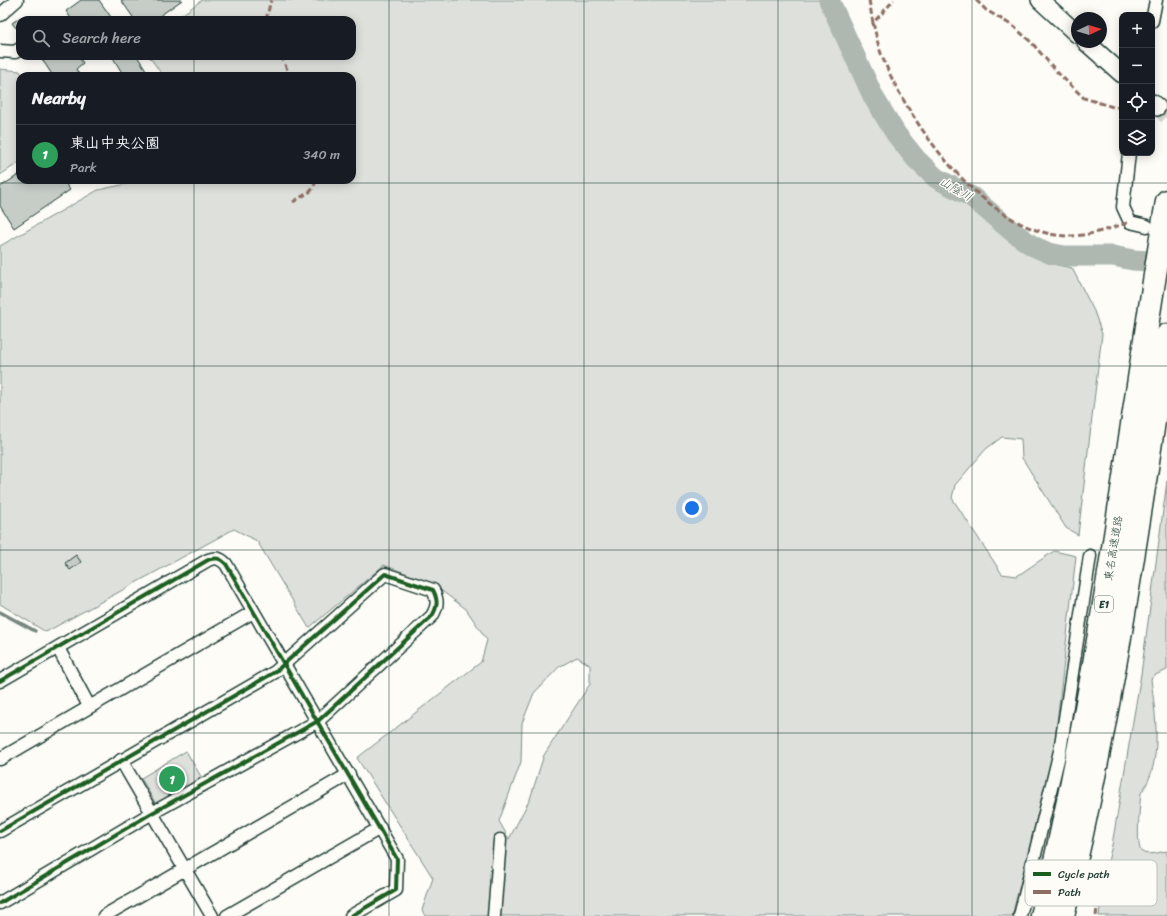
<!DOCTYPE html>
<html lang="en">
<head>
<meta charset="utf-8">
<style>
  :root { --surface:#171b24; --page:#20242c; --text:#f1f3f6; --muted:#9ea1a6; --line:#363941; --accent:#7c3aed }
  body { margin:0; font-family:Sriracha,"Klee One",sans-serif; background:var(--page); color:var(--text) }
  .controls { position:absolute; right:12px; top:12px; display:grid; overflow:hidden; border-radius:8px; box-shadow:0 2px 10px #0003 }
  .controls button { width:36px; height:36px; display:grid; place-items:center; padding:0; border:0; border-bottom:1px solid var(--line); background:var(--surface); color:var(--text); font:20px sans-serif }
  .compass { position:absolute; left:1071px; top:12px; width:36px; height:36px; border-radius:50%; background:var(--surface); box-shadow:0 2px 10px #0003; rotate:86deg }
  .you { position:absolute; left:692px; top:508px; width:14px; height:14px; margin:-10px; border:3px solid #fff; border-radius:50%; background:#1a73e8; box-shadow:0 0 0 6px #1a73e833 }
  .badge { display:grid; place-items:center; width:26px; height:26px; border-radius:50%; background:var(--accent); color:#fff; font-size:13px; font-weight:700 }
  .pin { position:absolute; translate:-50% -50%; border:2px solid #fff; box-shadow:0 1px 4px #0006 }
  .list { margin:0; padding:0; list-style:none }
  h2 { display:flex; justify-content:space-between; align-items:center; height:52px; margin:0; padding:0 16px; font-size:17px }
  h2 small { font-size:13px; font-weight:400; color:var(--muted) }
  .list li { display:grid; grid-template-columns:26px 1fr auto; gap:12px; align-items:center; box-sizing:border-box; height:60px; padding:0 16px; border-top:1px solid var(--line) }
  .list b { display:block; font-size:15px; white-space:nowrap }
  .list p { margin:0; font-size:13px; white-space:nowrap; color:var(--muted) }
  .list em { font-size:13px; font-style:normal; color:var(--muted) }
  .icon { flex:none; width:22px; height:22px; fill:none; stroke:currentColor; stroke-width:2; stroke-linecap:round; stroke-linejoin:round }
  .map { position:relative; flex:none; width:1167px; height:916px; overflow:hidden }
  .search { position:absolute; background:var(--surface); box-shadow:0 2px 10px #0003; left:16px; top:16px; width:340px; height:44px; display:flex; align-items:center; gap:10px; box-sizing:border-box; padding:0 14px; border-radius:12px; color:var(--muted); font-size:15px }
  .panel { position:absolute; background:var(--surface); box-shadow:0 2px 10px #0003; left:16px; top:72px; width:340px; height:112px; border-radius:12px }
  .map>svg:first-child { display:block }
  .green { fill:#dde0db; stroke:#7e8e88; fill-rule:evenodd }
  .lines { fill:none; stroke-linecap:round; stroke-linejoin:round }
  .stream { stroke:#75877f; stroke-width:3.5 }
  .river { stroke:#aeb8b1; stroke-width:21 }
  .building { fill:#c6cdc7; stroke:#1f3d34 }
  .secondary-tunnel { stroke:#d1d6d0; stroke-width:17; stroke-dasharray:17 8; stroke-linecap:butt }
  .street-casing { stroke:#1f3d34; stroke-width:15 }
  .secondary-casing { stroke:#1f3d34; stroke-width:20 }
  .highway-casing { stroke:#1f3d34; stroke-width:25 }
  .street { stroke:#fdfcf7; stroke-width:12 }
  .secondary { stroke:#fdfcf7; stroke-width:17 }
  .highway { stroke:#fdfcf7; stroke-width:22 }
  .quiet { stroke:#8d6e63; stroke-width:3; stroke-dasharray:6 3; stroke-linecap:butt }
  .cycleway-casing { stroke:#fdfcf7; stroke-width:6 }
  .cycleway { stroke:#1b5e20; stroke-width:4 }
  .grid { fill:none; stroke:#1f3d34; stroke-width:1; stroke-opacity:0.55 }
  .labels { text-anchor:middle; stroke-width:3; stroke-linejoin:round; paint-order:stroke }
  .shield { fill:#fdfcf7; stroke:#62766e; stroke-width:1 }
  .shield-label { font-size:10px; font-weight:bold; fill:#1f3d34 }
  .street-label { font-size:11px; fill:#1f3d34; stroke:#fdfcf7 }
  .water-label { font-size:12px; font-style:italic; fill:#435c53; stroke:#fdfcf7 }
  .key { fill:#fdfcf7; stroke:#bac3bc; stroke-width:1 }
  .key-label { font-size:11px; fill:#1f3d34 }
</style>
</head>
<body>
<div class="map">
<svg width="1167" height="916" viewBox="0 0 1167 916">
  <rect width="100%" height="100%" fill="#fdfcf7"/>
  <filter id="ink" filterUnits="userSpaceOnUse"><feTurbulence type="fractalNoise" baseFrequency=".025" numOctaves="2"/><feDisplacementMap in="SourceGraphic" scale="8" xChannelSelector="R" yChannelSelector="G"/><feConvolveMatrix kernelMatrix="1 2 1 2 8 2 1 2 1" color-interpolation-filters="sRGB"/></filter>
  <g filter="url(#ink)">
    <!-- green -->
    <g class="green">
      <path d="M 202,0 L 823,0 L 830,14 L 867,99 L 895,146 L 930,182 L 967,202 L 1005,229 L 1048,263 L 1072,268 L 1094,311 L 1102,334 L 1078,535 L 1066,528 L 1022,458 L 1021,439 L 1002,437 L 986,449 L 955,485 L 952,498 L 1002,574 L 1017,576 L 1054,551 L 1076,556 L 1054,749 L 1012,916 L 425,916 L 422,910 L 433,878 L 357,758 L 481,662 L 487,640 L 466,609 L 431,583 L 384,565 L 309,628 L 257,541 L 234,529 L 46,632 L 0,604 L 0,246 L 98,190 L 145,180 L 352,180 L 352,76 L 163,76 L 149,56 L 352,56 L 352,20 L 175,20 ZM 577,657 L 590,665 L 590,684 L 544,755 L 530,799 L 509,839 L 499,821 L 521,762 L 522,723 L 534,693 L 559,667 Z"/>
      <path d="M 0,69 L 20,71 L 23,76 L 20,76 L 20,162 L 0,175 Z"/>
      <path d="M 1167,481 L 1167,670 L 1155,675 L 1151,679 C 1155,713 1164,763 1141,793 C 1140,803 1135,847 1142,852 C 1148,856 1160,852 1167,851 L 1167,916 L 1099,916 L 1102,886 L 1112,845 L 1141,674 Z"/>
      <path d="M 186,751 L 203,780 L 156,804 L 141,778 Z"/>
    </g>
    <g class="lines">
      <!-- stream -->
      <path class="stream" d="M 0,612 L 35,631"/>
      <!-- river -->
      <path class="river" d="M 829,0 L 874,98 L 896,134 L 916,159 L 936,178 L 972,197 L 1013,232 L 1033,246 L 1049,253 L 1064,256 L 1113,256 L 1133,260 L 1167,262"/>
    </g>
    <!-- building -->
    <g class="building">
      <path d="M 81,0 L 99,0 L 113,20 L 72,20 L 66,11 Z"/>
      <path d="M 121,0 L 182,0 L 154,20 L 135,20 Z"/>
      <path d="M 21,17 L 23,20 L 20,20 L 20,26 L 16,28 L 12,23 Z"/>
      <path d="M 40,56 L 78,56 L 83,63 L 76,69 L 80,76 L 53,76 Z"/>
      <path d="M 112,56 L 137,56 L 150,76 L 124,76 Z"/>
      <path d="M 20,174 L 20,180 L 63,180 L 70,190 L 14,228 L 0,206 L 0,187 Z"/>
      <path d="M 76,555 L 81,562 L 70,570 L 65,563 Z"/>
    </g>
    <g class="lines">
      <!-- secondary-tunnel -->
      <path class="secondary-tunnel" d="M 1157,107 L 1167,116"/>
      <!-- street casing -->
      <g class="street-casing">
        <g id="street">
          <path d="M 0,15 L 17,0"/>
          <path d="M 1152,21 L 1156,0"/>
          <path d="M 0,51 L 15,52 L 20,49"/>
          <path d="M 1129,153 L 1123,207 L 1130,222 L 1147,226"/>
          <path d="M 58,648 L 89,706"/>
          <path d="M 0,681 L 208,560 C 216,557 220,558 226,564 L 397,859 L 396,890 L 351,916"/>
          <path d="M 0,759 L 253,612"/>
          <path d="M 121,760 L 212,916"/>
          <path d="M 0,831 L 275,672 L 385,574 L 433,590 C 438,600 438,606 432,616 L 318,721 L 152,813 L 0,903"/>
          <path d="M 104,916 L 349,774"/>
          <path d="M 227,916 L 380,828"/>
          <path d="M 494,916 L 500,840"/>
          <path d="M 1020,916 L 1060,751 L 1090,556"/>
        </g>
      </g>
      <!-- secondary casing -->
      <g class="secondary-casing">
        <g id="secondary">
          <path d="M 1040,0 L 1077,34"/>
          <path d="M 1086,42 L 1122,74"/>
          <path d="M 1152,103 L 1157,107"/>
        </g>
      </g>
      <!-- highway casing -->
      <g class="highway-casing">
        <g id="highway">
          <path d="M 1042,916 C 1100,681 1127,439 1167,201"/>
          <path d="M 1063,916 C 1110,725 1138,529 1167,335"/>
        </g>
      </g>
      <!-- street -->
      <use href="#street" class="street"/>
      <!-- secondary -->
      <use href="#secondary" class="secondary"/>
      <!-- highway -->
      <use href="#highway" class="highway"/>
      <!-- quiet -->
      <g class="quiet">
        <path d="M 869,0 L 873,23 L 894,0"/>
        <path d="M 976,0 L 986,10 L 1013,26 L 1031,42 L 1058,73 L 1084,98 L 1113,107 L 1122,107"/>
        <path d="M 266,20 L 271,0"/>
        <path d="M 873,23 C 876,34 878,46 882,56 C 908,122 981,224 1056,235 C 1082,239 1105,230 1130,222"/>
        <path d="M 281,56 L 290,76"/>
        <path d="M 293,202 L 311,191 L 317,180"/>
        <path d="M 1096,916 L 1100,883"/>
      </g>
      <!-- cycleway casing -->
      <g class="cycleway-casing">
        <g id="cycleway">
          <path d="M 0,681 L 208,560 C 216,557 220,558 226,564 L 397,859 L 396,890 L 351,916"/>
          <path d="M 0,831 L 275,672 L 385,574 L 433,590 C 438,600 438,606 432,616 L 318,721 L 152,813 L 0,903"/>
        </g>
      </g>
      <!-- cycleway -->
      <use href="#cycleway" class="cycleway"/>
    </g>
  </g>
  <!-- grid -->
  <path class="grid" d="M 194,0 L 194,20M 389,0 L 389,916M 584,0 L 584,916M 778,0 L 778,916M 972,0 L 972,916M 194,56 L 194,76M 194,180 L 194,916M 0,183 L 1167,183M 0,366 L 1167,366M 0,550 L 1167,550M 0,733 L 1167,733"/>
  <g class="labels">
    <!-- shield labels -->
    <rect class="shield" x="1095" y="596" width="18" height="16" rx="3"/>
    <g class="shield-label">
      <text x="1104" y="608">E1</text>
    </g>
    <!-- street labels -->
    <g class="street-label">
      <text transform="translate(1113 548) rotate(-81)" y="4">東名高速道路</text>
    </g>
    <!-- water labels -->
    <g class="water-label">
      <text transform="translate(956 189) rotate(30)" y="4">山陰川</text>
    </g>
  </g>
  <!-- legend -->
  <rect x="1025" y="860" width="132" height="46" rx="6" class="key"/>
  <rect x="1033" y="872" width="18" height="4" fill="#1b5e20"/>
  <rect x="1033" y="890" width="18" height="4" fill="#8d6e63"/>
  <g class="key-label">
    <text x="1058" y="878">Cycle path</text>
    <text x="1058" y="896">Path</text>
  </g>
</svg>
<div class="controls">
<button>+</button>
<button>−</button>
<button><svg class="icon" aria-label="locate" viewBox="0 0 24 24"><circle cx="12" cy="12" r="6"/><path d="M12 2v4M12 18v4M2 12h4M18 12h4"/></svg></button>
<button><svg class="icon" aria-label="layers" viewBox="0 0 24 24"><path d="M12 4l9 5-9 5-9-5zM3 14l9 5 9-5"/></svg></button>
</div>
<svg class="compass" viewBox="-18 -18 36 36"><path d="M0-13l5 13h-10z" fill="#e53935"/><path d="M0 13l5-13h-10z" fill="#9ea1a6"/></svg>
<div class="you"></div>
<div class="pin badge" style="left:172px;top:779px;background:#2e9e5b">1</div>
<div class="search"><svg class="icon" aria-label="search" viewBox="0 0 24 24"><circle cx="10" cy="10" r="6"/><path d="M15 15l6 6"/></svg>Search here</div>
<section class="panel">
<h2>Nearby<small></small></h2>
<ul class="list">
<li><span class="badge" style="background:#2e9e5b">1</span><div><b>東山中央公園</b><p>Park</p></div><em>340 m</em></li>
</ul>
</section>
</div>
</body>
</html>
